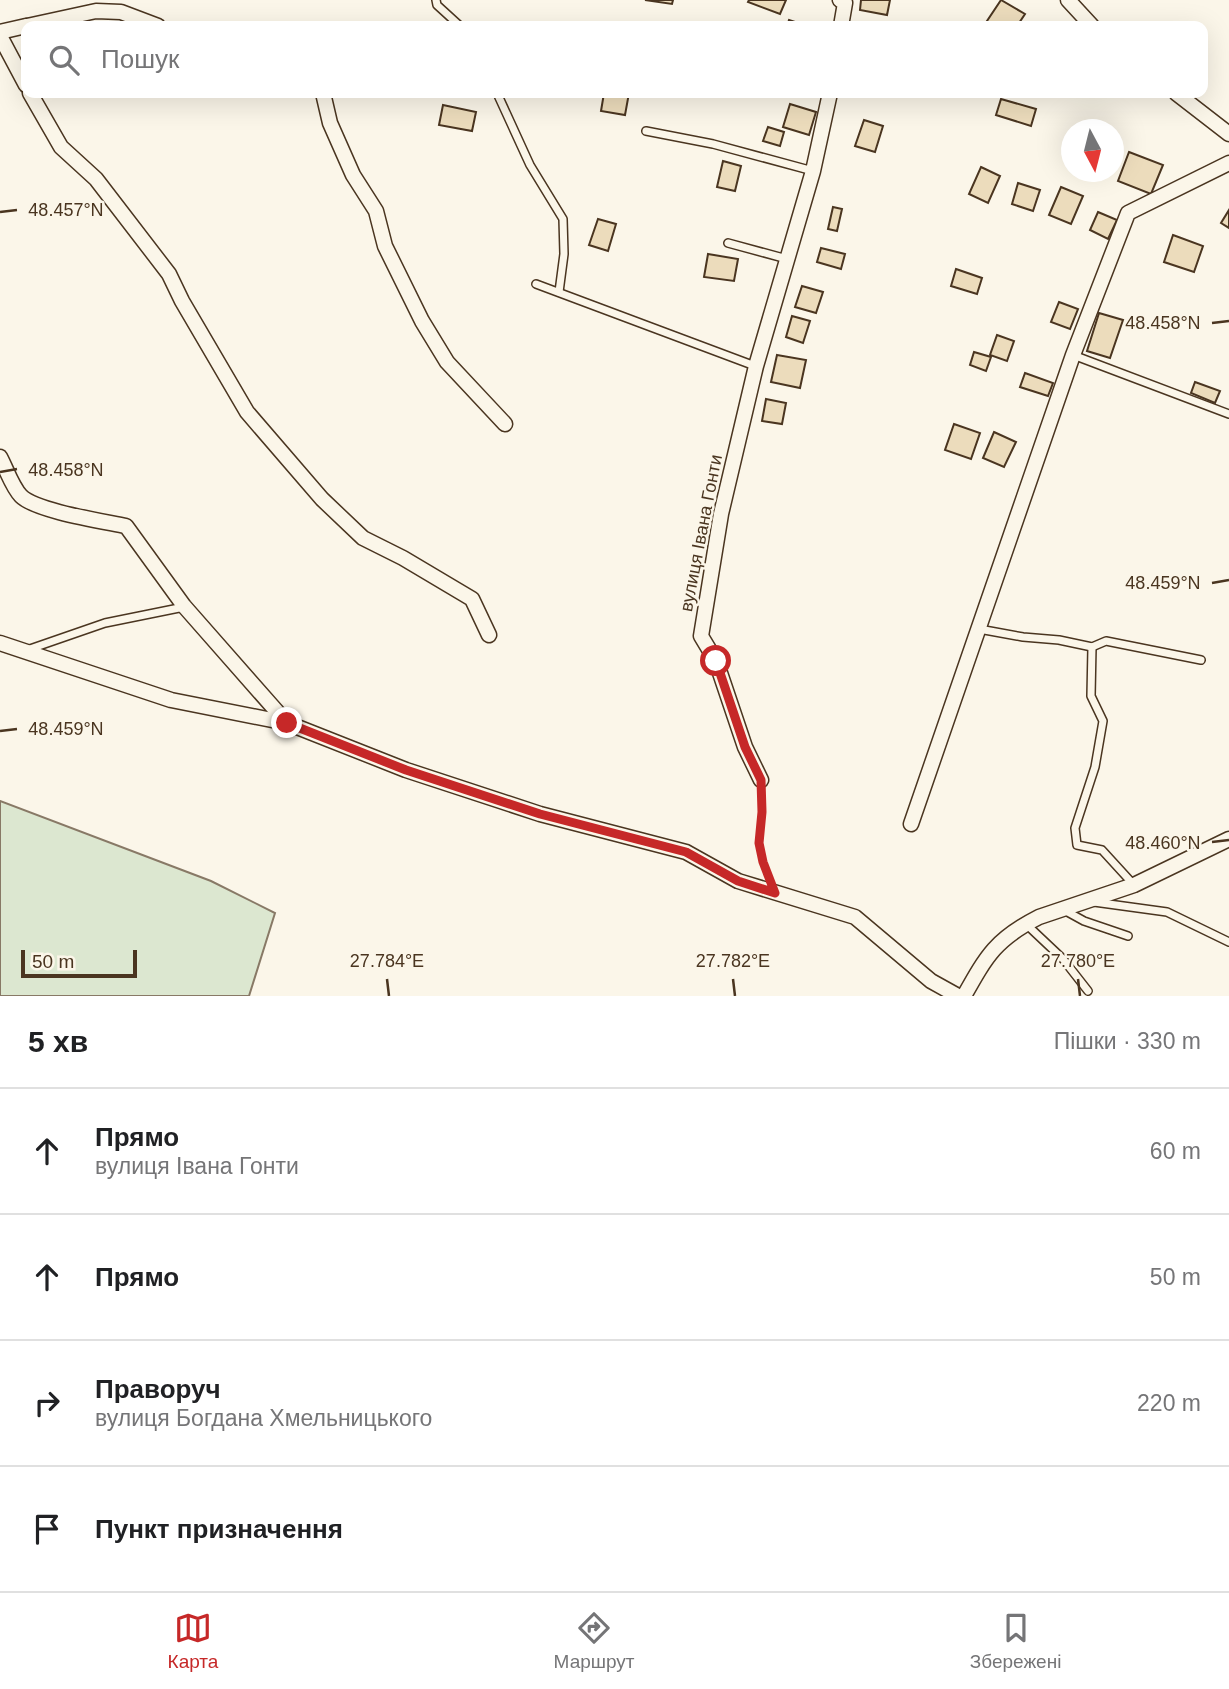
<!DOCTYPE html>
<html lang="uk">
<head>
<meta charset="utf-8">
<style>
  :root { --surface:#fff; --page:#f2f2f2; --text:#202124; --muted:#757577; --line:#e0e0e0; --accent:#c62828 }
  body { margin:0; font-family:Arial,sans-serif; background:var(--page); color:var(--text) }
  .compass { position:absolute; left:1061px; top:119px; width:63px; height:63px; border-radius:50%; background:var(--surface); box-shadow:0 7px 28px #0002; rotate:173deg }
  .scale { position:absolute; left:21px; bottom:18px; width:116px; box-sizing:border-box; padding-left:7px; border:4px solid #4a3520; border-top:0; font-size:19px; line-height:24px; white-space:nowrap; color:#4a3520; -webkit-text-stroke:5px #fbf6e9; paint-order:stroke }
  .stop { position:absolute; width:21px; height:21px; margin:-16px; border:5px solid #c62828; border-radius:50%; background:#fff }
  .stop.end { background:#c62828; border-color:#fff; box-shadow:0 2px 7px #0008 }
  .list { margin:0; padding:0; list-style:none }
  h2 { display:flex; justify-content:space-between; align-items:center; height:91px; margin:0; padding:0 28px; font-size:30px }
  h2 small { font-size:23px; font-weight:400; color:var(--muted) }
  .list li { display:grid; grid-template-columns:46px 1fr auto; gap:21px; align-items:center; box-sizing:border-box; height:126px; padding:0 28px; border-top:2px solid var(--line) }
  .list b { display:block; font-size:26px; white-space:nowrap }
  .list p { margin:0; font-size:23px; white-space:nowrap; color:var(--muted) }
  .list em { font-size:23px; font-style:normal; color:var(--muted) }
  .icon { flex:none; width:38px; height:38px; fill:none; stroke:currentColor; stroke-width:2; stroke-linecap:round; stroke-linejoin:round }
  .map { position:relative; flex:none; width:1229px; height:996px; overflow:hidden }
  .search { position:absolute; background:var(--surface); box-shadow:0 7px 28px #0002; left:21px; right:21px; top:21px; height:77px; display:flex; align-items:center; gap:18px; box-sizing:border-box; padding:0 24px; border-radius:14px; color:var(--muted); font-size:26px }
  .sheet { height:595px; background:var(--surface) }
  nav { display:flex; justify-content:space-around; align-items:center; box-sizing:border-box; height:98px; border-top:2px solid var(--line); background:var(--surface); font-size:19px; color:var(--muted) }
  nav a { display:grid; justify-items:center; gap:4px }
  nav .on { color:var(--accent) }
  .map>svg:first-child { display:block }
  .green { fill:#dce7d0; stroke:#887966; stroke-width:2 }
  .building { fill:#ecdcbc; stroke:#4a3520; stroke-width:2 }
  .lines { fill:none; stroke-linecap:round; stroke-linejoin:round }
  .service-casing { stroke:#4a3520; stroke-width:10 }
  .minor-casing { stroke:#4a3520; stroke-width:17 }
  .path { stroke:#7f6f5c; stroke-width:2.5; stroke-dasharray:5 3.5; stroke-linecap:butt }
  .service { stroke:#fbf6e9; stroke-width:7 }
  .minor { stroke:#fbf6e9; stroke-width:14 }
  .route { stroke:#c62828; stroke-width:9 }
  .ticks { fill:none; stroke:#4a3520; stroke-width:2.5 }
  .labels { text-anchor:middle; stroke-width:5; stroke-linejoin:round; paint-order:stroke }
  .street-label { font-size:18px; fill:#4a3520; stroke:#fbf6e9 }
  .ticks-label { font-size:18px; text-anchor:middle; fill:#4a3520; stroke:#fbf6e9; stroke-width:5; stroke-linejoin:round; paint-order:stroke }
</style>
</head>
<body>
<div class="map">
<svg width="1229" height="996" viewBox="0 0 1229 996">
  <rect width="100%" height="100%" fill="#fbf6e9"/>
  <!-- green -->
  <path class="green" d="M 0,801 L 211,881 L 275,913 L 249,996 L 0,996 Z"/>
  <!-- building -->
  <g class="building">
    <path d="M 645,0 L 673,0 L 672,4 Z"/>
    <path d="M 749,0 L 786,0 L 780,14 L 748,2 Z"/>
    <path d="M 861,0 L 890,0 L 887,15 L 860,10 Z"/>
    <path d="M 1001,0 L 1025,14 L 1017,26 L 995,26 L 987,21 Z"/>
    <path d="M 789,20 L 807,26 L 787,26 Z"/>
    <path d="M 604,93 L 629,93 L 625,115 L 601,111 Z"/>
    <path d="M 1001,99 L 1036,109 L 1031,126 L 996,115 Z"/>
    <path d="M 790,104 L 816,112 L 809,135 L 783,127 Z"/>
    <path d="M 443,105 L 476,112 L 472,131 L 439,125 Z"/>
    <path d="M 864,120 L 883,126 L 875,152 L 855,146 Z"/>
    <path d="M 768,127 L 784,132 L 780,146 L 763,141 Z"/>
    <path d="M 1129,152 L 1163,165 L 1151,194 L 1118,181 Z"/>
    <path d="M 723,161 L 741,166 L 735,191 L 717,187 Z"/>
    <path d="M 981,167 L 1000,176 L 988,203 L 969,194 Z"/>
    <path d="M 1018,183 L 1040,190 L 1033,211 L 1012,204 Z"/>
    <path d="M 1061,187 L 1083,196 L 1071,224 L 1049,215 Z"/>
    <path d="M 833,207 L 842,209 L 837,231 L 828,229 Z"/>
    <path d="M 1229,210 L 1229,228 L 1221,223 Z"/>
    <path d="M 1098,212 L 1117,220 L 1108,239 L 1090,230 Z"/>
    <path d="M 598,219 L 616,224 L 608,251 L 589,245 Z"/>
    <path d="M 1173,235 L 1203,246 L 1194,272 L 1164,262 Z"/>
    <path d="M 821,248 L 845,254 L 841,269 L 817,262 Z"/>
    <path d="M 708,254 L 738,259 L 734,281 L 704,277 Z"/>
    <path d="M 956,269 L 982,278 L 977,294 L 951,286 Z"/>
    <path d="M 802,286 L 823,292 L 816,313 L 795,307 Z"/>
    <path d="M 1059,302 L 1078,309 L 1070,329 L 1051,322 Z"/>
    <path d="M 1099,313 L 1123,320 L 1110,358 L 1087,351 Z"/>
    <path d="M 792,316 L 810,321 L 803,343 L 786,337 Z"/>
    <path d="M 997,335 L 1014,341 L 1007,361 L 990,355 Z"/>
    <path d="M 974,352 L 991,357 L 986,371 L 970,365 Z"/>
    <path d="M 777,355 L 806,360 L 800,388 L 771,382 Z"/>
    <path d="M 1025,373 L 1053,383 L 1048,396 L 1020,387 Z"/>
    <path d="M 1195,382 L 1220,391 L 1215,403 L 1191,393 Z"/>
    <path d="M 766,399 L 786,403 L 782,424 L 762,421 Z"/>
    <path d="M 954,424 L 980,433 L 971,459 L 945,450 Z"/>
    <path d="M 994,432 L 1016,442 L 1004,467 L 983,458 Z"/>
  </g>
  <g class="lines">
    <!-- service casing -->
    <g class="service-casing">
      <g id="service">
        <path d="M 436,0 L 437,5 L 460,26"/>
        <path d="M 497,93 L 530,165 L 563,219 L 564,254 L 559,292"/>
        <path d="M 646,131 L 713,144 L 813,171"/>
        <path d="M 728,243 L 787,259"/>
        <path d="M 536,284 L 755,366"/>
        <path d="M 1073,355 L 1229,414"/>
        <path d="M 979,629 L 1023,637 L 1059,640 L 1092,647 L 1106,641 L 1201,660"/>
        <path d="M 1092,647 L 1091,696 L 1103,721 L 1095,767 L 1075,828 L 1077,845 L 1102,850 L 1134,885"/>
        <path d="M 27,650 L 105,623 L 184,607"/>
        <path d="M 1094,902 L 1167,912 L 1229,942"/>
        <path d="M 1064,910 L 1084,921 L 1128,936"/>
        <path d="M 1027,925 L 1063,959 L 1088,991"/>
      </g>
    </g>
    <!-- minor casing -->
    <g class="minor-casing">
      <g id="minor">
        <path d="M 840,0 L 845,3 L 841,26"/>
        <path d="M 1068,0 L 1092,26"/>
        <path d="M 27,26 L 96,11 L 121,12 L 158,26"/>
        <path d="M 0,32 L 26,26"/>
        <path d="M 0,36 L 26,85"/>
        <path d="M 30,93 L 61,147 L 96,179 L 169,274 L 182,301 L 247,412 L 322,499 L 363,538 L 403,558 L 472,599 L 489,635"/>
        <path d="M 323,93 L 330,123 L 353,175 L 376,211 L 385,246 L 422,321 L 447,362 L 505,424"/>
        <path d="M 1176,93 L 1229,134"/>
        <path d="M 0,457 C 6,468 12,487 21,496 C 36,511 102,521 126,526 L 184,606 L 287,723"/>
        <path d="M 0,643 L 171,700 L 287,723 L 406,770 L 540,814 L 686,852 L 738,881 L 855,917 L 931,981 L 958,996"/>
        <path d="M 761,780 L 745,747 L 716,661 L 701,636 L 721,514 L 756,366 L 813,171 L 830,93"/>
        <path d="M 911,824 L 1073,355 L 1128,213 L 1229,163"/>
        <path d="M 964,996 C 987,955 996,939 1039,917 L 1134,885 L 1229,839"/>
      </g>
    </g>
    <!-- path -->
    <path class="path" d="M 761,795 L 759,843 L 767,874"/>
    <!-- service -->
    <use href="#service" class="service"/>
    <!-- minor -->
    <use href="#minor" class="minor"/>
  </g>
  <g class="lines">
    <!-- route -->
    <path class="route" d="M 287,723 L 406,770 L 540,814 L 686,852 L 738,881 L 775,893 L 763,862 L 759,843 L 762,812 L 761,780 L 745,747 L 716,661"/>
  </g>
  <!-- ticks -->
  <path class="ticks" d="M 0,212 L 17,210M 1212,323 L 1229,321M 0,472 L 17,469M 1212,583 L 1229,580M 0,731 L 17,729M 1212,842 L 1229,840M 387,979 L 389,996M 733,979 L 735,996M 1078,979 L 1080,996"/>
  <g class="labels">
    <!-- street labels -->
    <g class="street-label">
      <text transform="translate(701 533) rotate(-79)" y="6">вулиця Івана Гонти</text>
    </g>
  </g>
  <g class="ticks-label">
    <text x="66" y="216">48.457°N</text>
    <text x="1163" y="329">48.458°N</text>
    <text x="66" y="476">48.458°N</text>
    <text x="1163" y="589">48.459°N</text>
    <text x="66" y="735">48.459°N</text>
    <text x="1163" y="849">48.460°N</text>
    <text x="387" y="967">27.784°E</text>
    <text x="733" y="967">27.782°E</text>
    <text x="1078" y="967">27.780°E</text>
  </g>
</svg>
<svg class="compass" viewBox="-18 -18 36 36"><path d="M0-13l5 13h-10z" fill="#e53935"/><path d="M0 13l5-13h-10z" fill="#757577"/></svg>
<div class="scale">50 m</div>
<div class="stop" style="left:716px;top:661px"></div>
<div class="stop end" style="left:287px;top:723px"></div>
<div class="search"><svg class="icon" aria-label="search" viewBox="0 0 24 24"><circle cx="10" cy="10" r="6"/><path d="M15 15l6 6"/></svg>Пошук</div>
</div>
<section class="sheet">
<h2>5 хв<small>Пішки · 330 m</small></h2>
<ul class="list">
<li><svg class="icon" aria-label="ahead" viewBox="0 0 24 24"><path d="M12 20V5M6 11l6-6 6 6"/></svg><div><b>Прямо</b><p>вулиця Івана Гонти</p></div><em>60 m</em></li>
<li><svg class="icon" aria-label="ahead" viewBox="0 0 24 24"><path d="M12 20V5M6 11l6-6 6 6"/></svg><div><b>Прямо</b></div><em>50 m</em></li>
<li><svg class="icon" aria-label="right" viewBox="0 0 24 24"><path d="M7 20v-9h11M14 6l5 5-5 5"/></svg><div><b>Праворуч</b><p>вулиця Богдана Хмельницького</p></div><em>220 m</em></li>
<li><svg class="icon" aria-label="arrive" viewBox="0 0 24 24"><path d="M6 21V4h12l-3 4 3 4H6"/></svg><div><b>Пункт призначення</b></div></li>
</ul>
</section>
<nav>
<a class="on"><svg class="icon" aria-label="map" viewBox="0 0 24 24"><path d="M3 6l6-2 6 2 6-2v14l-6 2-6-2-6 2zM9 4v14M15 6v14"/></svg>Карта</a>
<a><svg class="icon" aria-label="directions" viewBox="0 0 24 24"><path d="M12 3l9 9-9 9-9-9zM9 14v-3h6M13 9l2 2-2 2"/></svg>Маршрут</a>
<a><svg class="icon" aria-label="saved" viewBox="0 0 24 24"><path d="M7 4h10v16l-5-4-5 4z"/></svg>Збережені</a>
</nav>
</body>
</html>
